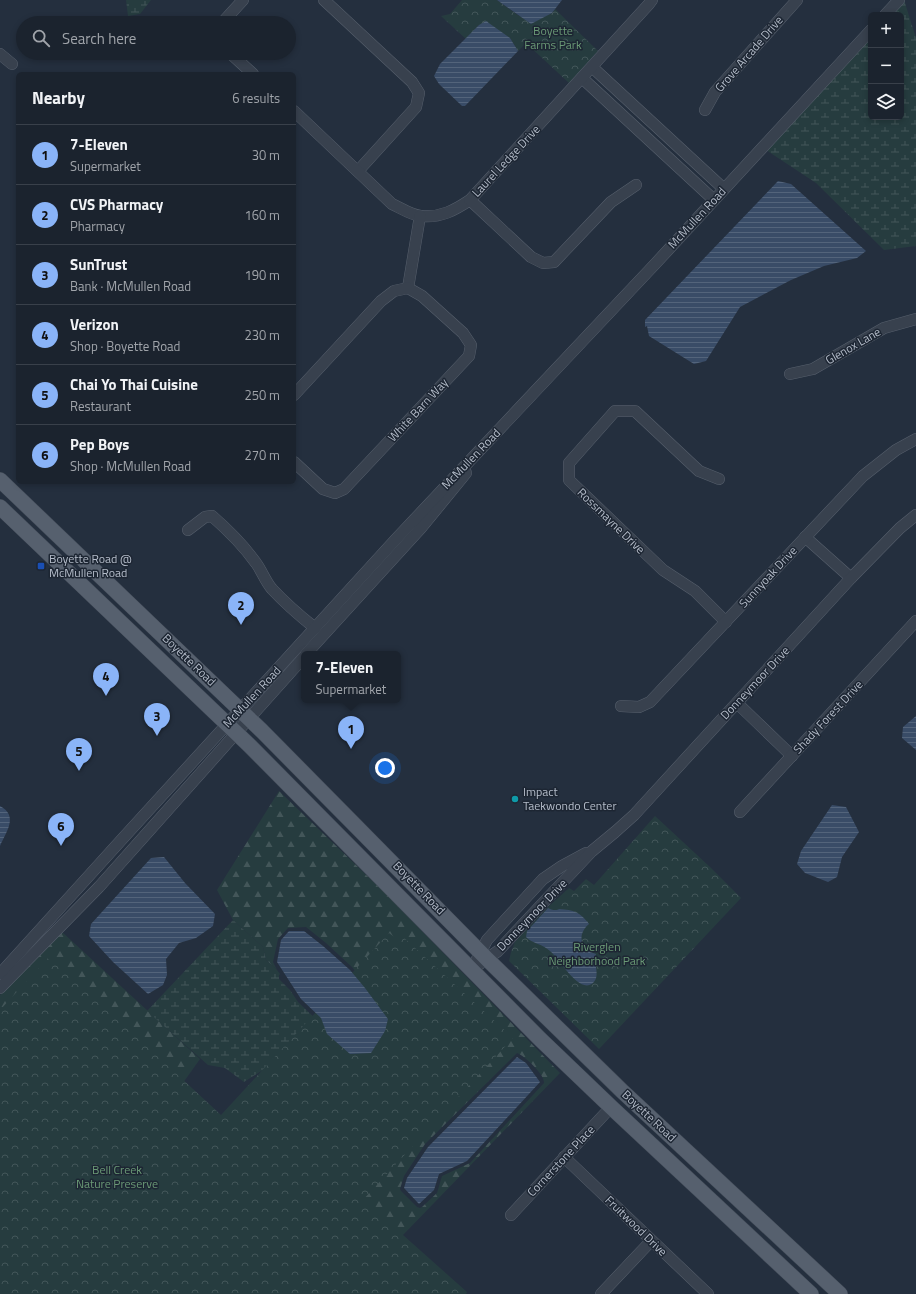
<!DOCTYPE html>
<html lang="en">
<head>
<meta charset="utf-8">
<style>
  :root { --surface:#1b232e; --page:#242b36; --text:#f1f3f6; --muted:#a0a4aa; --line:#39404a; --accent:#8ab4f8 }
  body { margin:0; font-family:"Titillium Web",sans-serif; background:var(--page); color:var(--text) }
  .controls { position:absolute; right:12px; top:12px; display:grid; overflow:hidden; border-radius:6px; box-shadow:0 2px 6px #0003 }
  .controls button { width:36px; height:36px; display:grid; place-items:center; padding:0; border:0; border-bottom:1px solid var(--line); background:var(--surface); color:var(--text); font:20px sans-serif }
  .you { position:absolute; left:385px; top:768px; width:14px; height:14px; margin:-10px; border:3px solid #fff; border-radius:50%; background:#1a73e8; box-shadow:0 0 0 6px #1a73e833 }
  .badge { display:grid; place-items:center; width:26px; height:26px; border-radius:50%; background:var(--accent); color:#111; font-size:13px; font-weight:700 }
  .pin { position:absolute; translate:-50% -33px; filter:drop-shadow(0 1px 2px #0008) }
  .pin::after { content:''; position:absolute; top:21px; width:14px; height:12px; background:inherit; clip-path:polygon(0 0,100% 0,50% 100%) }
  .popup { position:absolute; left:301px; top:651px; width:100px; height:52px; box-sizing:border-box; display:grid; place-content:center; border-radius:6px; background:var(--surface); filter:drop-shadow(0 1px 3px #0005); font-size:13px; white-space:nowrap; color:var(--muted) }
  .popup b { font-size:15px; color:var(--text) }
  .popup::after { content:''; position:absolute; left:50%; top:100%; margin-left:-8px; border:8px solid transparent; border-top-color:var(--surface) }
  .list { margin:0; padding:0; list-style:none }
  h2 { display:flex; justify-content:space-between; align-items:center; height:52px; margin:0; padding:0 16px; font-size:17px }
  h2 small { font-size:13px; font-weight:400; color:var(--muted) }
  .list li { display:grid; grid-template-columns:26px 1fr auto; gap:12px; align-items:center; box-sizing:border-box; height:60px; padding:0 16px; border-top:1px solid var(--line) }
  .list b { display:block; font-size:15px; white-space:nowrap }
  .list p { margin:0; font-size:13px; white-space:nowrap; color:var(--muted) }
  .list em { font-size:13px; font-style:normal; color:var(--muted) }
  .icon { flex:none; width:22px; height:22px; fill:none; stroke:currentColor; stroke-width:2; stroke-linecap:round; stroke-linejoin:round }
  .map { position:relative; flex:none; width:916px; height:1294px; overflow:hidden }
  .search { position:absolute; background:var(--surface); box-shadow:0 2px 6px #0003; left:16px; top:16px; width:280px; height:44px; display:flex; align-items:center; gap:10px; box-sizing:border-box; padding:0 14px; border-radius:22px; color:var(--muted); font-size:15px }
  .panel { position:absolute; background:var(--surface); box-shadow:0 2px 6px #0003; left:16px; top:72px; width:280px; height:412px; border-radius:6px }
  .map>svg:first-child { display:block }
  .forest { fill:url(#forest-firs); fill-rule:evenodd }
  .wetland { fill:url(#wetland-marsh) }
  .park { fill:url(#park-crowns) }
  .water { fill:url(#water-rules) }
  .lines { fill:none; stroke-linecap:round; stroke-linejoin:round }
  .minor-casing { stroke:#565f6c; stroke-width:12 }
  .major-casing { stroke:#414a57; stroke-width:16 }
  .minor { stroke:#38414e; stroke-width:11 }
  .major { stroke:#56606e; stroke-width:15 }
  .transit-dot { fill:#1a4fb4; stroke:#1d2633; stroke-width:1.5 }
  .culture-dot { fill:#0f9aa8; stroke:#1d2633; stroke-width:1.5 }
  .labels { text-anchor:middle; stroke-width:3; stroke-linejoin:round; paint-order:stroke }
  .park-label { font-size:12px; fill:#6b9a76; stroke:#1d2633 }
  .street-label { font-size:12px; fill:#b4bcc9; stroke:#1d2633 }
  .poi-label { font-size:12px; fill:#b4bcc9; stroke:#1d2633; text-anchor:start }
</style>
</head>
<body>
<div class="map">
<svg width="916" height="1294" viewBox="0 0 916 1294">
  <defs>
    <pattern id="forest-firs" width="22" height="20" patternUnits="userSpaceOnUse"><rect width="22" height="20" fill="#263c3f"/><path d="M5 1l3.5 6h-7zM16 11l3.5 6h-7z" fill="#435659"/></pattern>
    <pattern id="wetland-marsh" width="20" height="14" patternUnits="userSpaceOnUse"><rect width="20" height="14" fill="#263c3f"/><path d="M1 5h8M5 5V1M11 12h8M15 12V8" fill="none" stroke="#435659"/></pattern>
    <pattern id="park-crowns" width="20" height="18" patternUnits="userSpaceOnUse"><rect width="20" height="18" fill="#263c3f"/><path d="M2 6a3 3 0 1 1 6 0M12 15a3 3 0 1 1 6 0" fill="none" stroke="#435659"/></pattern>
    <pattern id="water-rules" width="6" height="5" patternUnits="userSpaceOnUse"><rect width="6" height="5" fill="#394c67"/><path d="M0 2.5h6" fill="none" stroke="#53647b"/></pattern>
  </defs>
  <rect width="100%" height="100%" fill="#242f3e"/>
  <!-- forest -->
  <g class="forest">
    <path d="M 279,791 L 385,893 L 560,1073 L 403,1235 L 467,1292 L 466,1294 L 318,1294 L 368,986 L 352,967 L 326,943 L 306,927 L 288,928 L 278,939 L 273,962 L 277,970 L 266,960 L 263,947 L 233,920 L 217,890 ZM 517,1053 C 525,1056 545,1075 544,1083 L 470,1163 L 442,1176 L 437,1193 L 422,1207 L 420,1208 L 417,1207 L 401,1191 L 400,1189 L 404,1176 L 425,1144 Z"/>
    <path d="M 61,931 L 200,1059 L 180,1087 L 0,1190 L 0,995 Z"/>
  </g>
  <!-- wetland -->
  <g class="wetland">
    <path d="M 126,0 L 151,0 L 140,14 L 128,16 Z"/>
    <path d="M 904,0 L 916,38 L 916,246 L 884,250 L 816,183 L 766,150 L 871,36 L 871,117 L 901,117 L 901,15 L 891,15 Z"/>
    <path d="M 233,920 L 263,947 L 266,960 L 277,970 L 280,974 L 279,975 L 279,979 L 290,990 L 298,1002 L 317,1020 L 277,1061 L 244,1082 L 225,1068 L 208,1065 L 147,1011 Z"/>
  </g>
  <!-- park -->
  <g class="park">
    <path d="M 462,0 L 497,0 L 519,16 L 552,13 L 555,9 L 598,51 L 569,83 L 526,43 L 518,51 L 510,38 L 479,25 L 466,39 L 441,16 L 450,14 Z"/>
    <path d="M 655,816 L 710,867 L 741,898 L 599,1049 L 509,961 L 511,952 L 515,942 L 548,907 L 569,888 L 574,891 L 586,879 L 594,885 Z"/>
    <path d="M 389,933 L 397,939 L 401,935 L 513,1038 L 361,1202 L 461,1294 L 0,1294 L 0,1010 L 50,956 L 221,1115 Z"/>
  </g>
  <!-- water -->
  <g class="water">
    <path d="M 497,0 L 562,0 L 552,13 L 531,24 Z"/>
    <path d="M 486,21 L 510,38 L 518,51 L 465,106 L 462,106 L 439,84 L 434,76 L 440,64 L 479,25 Z"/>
    <path d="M 778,181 L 791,184 L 866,251 L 857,258 L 824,266 L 791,280 L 740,307 L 706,361 L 694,364 L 649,336 L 647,326 L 645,327 L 645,320 Z"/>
    <path d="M 916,716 L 916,750 L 902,738 L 903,727 Z"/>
    <path d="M 832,805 L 846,807 L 859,832 L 842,857 L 837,877 L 828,882 L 805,873 L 797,864 L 801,851 Z"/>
    <path d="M 0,806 C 19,816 6,832 0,846 Z"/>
    <path d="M 164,857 L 185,883 L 215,914 L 213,926 L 196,938 L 179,943 L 166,959 L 167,975 L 163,985 L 148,994 L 113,962 L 89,936 L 91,924 L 151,858 Z"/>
    <path d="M 548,908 C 551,910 557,911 559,909 C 574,910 580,912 589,924 C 576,935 581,949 596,954 C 593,963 601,976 593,983 C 579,995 560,959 550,951 C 543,944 531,943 526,937 L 527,931 Z"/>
    <path d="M 289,931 L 304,931 L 323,946 L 350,970 L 365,988 L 388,1019 L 385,1031 L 371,1053 L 350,1054 L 327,1034 L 321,1018 L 301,999 L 277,962 L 281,940 Z"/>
    <path d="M 517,1057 L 526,1063 L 540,1082 L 467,1161 L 439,1174 L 434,1190 L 419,1204 L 404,1188 L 407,1178 L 428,1147 Z"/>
  </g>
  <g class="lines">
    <!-- minor casing -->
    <g class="minor-casing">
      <g id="minor">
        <path d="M 324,0 L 412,82 L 419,93 L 416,107 L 358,171"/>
        <path d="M 885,15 L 899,0"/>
        <path d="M 222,23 L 243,0"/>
        <path d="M 230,53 L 253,74"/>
        <path d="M 0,54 L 12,64"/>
        <path d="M 592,67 L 724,189"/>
        <path d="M 582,78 L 714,200"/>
        <path d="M 705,110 L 715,92 L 797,0"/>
        <path d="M 294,111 L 392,204 C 401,208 411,215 421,216 C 441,218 455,210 470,200 L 649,4 L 652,0"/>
        <path d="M 470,200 L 531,257 L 543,263 L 554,262 L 611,202 L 636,185"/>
        <path d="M 408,288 L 420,216"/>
        <path d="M 790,374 L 813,369 L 884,328 L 916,319"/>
        <path d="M 294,395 L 381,301 L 394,291 L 408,288 L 422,296 L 463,333 L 471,345 L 469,356 L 344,489 L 335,493 L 323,489 L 294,462"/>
        <path d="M 719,479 L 699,471 L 635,411 L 615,411 L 569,463 L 569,480 L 663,570 L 695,591 L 726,622"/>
        <path d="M 188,530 L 205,517 L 212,516 C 228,530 244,546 256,563 C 262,571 265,581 272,589 C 285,603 300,616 315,628"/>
        <path d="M 805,537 L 851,578"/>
        <path d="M 306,654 L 421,528 L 466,473"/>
        <path d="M 737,703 L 792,756"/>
        <path d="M 621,706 L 639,707 L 650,702 L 863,476 L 896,450 L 916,439"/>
        <path d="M 740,812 L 916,621"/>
        <path d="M 477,959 L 487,940 L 543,879 L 562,866 L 586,853"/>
        <path d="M 471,970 L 498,951 L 592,851 L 615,832 L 634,815 L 851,578 L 900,528 L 916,515"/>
        <path d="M 0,974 L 124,837 L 396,539 L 656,263 L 871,30"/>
        <path d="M 0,988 L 99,887 L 304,657"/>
        <path d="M 564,1157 L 708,1294"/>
        <path d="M 511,1215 L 611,1107"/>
        <path d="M 601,1294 L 651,1241"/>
      </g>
    </g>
    <!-- major casing -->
    <g class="major-casing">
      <g id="major">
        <path d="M 0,480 L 262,731 L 487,959 L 622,1091 L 840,1294"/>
        <path d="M 0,507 L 250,746 L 540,1039 L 611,1107 L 811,1294"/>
      </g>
    </g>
    <!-- minor -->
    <use href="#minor" class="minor"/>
    <!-- major -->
    <use href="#major" class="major"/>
  </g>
  <!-- markers -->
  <rect class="transit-dot" x="37" y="562" width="8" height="8" rx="2"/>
  <circle class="culture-dot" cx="515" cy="799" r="4"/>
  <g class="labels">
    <!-- park labels -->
    <g class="park-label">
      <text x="553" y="35">Boyette<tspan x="553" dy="14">Farms Park</tspan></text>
      <text x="597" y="951">Riverglen<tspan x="597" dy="14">Neighborhood Park</tspan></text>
      <text x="117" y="1174">Bell Creek<tspan x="117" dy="14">Nature Preserve</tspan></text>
    </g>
    <!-- street labels -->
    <g class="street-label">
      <text transform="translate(749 54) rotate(-49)" y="4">Grove Arcade Drive</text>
      <text transform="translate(506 161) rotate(-47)" y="4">Laurel Ledge Drive</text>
      <text transform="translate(697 218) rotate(-47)" y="4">McMullen Road</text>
      <text transform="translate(853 346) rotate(-30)" y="4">Glenox Lane</text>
      <text transform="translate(418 410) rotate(-47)" y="4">White Barn Way</text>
      <text transform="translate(471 459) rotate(-46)" y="4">McMullen Road</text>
      <text transform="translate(611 521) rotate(44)" y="4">Rossmayne Drive</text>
      <text transform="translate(768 577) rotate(-47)" y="4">Sunnyoak Drive</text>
      <text transform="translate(189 660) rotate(44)" y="4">Boyette Road</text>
      <text transform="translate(755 683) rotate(-47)" y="4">Donneymoor Drive</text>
      <text transform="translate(252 697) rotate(-47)" y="4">McMullen Road</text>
      <text transform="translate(828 717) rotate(-47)" y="4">Shady Forest Drive</text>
      <text transform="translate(419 888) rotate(46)" y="4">Boyette Road</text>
      <text transform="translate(532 915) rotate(-46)" y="4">Donneymoor Drive</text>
      <text transform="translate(649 1116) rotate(43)" y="4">Boyette Road</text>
      <text transform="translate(561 1161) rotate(-47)" y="4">Cornerstone Place</text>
      <text transform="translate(636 1226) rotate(44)" y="4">Fruitwood Drive</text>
    </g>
    <!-- poi labels -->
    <g class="poi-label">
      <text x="49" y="563">Boyette Road @<tspan x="49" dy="14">McMullen Road</tspan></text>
      <text x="523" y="796">Impact<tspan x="523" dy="14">Taekwondo Center</tspan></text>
    </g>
  </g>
</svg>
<div class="controls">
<button>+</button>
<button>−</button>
<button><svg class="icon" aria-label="layers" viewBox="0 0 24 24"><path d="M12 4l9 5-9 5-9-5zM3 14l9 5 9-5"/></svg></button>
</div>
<div class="you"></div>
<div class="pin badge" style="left:351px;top:749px">1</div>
<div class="popup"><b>7-Eleven</b>Supermarket</div>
<div class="pin badge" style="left:241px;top:625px">2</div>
<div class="pin badge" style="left:157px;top:736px">3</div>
<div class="pin badge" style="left:106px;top:696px">4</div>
<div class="pin badge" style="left:79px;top:771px">5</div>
<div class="pin badge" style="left:61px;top:846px">6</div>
<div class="search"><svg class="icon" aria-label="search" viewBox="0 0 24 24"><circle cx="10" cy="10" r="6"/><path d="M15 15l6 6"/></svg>Search here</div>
<section class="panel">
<h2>Nearby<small>6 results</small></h2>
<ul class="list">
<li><span class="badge">1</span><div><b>7-Eleven</b><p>Supermarket</p></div><em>30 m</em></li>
<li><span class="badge">2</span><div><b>CVS Pharmacy</b><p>Pharmacy</p></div><em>160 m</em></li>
<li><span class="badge">3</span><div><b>SunTrust</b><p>Bank · McMullen Road</p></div><em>190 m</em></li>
<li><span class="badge">4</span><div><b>Verizon</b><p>Shop · Boyette Road</p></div><em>230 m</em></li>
<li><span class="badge">5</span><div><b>Chai Yo Thai Cuisine</b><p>Restaurant</p></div><em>250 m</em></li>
<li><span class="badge">6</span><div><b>Pep Boys</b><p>Shop · McMullen Road</p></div><em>270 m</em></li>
</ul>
</section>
</div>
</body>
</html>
